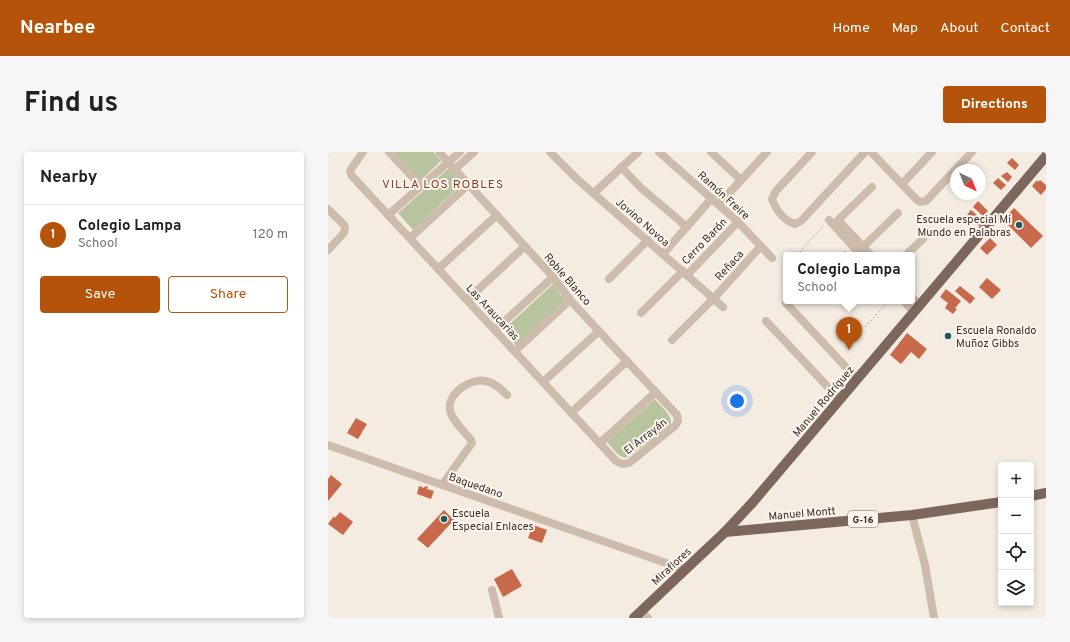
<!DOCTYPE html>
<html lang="en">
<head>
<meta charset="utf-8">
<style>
  :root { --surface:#fff; --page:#f6f6f6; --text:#202124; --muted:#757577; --line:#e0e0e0; --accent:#b45309 }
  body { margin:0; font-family:Overpass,sans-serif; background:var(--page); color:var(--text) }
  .controls { position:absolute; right:12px; bottom:12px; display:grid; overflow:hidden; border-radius:4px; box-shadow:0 2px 6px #0003 }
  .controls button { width:36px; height:36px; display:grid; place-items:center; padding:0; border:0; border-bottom:1px solid var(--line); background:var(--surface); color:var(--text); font:20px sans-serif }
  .compass { position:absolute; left:622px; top:12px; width:36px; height:36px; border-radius:50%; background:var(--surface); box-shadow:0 2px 6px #0003; rotate:137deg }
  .you { position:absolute; left:409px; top:249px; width:14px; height:14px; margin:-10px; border:3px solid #fff; border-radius:50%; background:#1a73e8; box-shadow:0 0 0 6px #1a73e833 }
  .badge { display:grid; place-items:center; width:26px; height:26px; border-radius:50%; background:var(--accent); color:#fff; font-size:13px; font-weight:700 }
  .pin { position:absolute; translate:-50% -33px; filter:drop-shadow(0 1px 2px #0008) }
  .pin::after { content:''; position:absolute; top:21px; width:14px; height:12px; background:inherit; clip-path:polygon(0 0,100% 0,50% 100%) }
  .popup { position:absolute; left:455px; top:100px; width:132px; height:52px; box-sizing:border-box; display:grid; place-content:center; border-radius:4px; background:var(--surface); filter:drop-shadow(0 1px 3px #0005); font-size:13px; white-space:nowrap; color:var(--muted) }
  .popup b { font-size:15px; color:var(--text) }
  .popup::after { content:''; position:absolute; left:50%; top:100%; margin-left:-8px; border:8px solid transparent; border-top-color:var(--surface) }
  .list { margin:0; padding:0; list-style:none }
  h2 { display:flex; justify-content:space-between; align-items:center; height:52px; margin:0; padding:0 16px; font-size:17px }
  h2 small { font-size:13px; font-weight:400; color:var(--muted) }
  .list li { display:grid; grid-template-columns:26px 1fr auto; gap:12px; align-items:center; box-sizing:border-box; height:60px; padding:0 16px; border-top:1px solid var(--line) }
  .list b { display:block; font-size:15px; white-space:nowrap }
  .list p { margin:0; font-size:13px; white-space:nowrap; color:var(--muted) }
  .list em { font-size:13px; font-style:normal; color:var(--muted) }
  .actions { display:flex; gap:8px; padding:12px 16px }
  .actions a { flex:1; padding:9px 0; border:1px solid var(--accent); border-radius:4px; text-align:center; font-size:14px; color:var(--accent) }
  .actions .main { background:var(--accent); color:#fff }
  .icon { flex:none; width:22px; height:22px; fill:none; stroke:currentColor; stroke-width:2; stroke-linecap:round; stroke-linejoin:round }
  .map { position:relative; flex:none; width:718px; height:466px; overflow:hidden; border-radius:4px }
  header { display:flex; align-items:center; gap:24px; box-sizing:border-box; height:56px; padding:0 20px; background:var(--accent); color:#fff }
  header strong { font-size:19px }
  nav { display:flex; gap:22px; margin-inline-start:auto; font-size:14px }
  .intro { display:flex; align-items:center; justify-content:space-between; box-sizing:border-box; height:96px; padding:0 24px }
  h1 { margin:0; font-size:28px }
  .button { padding:10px 18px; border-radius:4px; background:var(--accent); color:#fff; font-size:14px; font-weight:700 }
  main { display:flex; gap:24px; padding:0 24px }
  aside { flex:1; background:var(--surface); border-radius:4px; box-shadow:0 2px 6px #0003 }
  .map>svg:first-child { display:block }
  .green { fill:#b8c4a0 }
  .building { fill:#c8694b }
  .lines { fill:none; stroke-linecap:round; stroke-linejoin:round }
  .path { stroke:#b9a596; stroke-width:1; stroke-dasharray:2 2; stroke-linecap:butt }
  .minor { stroke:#cdbbac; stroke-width:8 }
  .major { stroke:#7d675c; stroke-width:10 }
  .poi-dot { fill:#1f5a5e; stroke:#fbf5ee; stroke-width:1.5 }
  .labels { text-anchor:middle; stroke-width:4; stroke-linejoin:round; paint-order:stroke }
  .shield { fill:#fbf5ee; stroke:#756b66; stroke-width:1 }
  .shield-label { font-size:10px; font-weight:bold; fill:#3b302b }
  .street-label { font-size:11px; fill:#3b302b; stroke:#fbf5ee }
  .poi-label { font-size:11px; fill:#3b302b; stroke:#fbf5ee; text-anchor:start }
  .neighbourhood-label { font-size:12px; letter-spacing:1px; fill:#8c3b22; stroke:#fbf5ee }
</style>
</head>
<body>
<header>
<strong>Nearbee</strong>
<nav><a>Home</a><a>Map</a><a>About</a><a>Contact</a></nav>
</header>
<div class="intro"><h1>Find us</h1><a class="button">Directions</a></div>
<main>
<aside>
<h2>Nearby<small></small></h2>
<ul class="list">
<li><span class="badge">1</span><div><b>Colegio Lampa</b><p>School</p></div><em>120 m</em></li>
</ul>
<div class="actions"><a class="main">Save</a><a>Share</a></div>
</aside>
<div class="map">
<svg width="718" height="466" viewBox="0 0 718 466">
  <rect width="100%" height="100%" fill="#f4ebe1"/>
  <!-- green -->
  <g class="green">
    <path d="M 66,0 L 105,0 L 113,9 L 92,29 Z"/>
    <path d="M 121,16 L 134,32 L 85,78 L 70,61 Z"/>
    <path d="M 225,132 L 237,149 L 188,193 L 175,178 Z"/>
    <path d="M 327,247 C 332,254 345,263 343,273 L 300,305 C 291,308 285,296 279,290 Z"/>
  </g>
  <!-- building -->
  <g class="building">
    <path d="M 684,6 L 691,13 L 687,18 L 679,11 Z"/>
    <path d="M 679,20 L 684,25 L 680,30 L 673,24 Z"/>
    <path d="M 670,26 L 678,33 L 673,38 L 665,31 Z"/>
    <path d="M 709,28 L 710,30 L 712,28 L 718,33 L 718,37 L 713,43 L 704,34 Z"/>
    <path d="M 650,49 L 660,59 L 655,64 L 645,55 Z"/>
    <path d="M 686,56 L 715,84 L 703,96 L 675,68 Z"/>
    <path d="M 643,58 L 656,69 L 651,74 L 639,63 Z"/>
    <path d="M 662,86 L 669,93 L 659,103 L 652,96 Z"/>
    <path d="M 659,126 L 673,138 L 664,147 L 651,135 Z"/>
    <path d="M 632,134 L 647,146 L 642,152 L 627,139 Z"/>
    <path d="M 618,137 L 633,149 L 627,156 L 629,157 L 625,162 L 617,156 L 620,151 L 612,145 Z"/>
    <path d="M 579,181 L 599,197 L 591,207 L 583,200 L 573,212 L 562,203 Z"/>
    <path d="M 28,266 L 39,272 L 30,287 L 19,281 Z"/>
    <path d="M 3,323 L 14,332 L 0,349 L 0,327 Z"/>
    <path d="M 91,334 L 96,336 L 97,334 L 100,335 L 99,337 L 106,339 L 103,347 L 89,342 Z"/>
    <path d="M 116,358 L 126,368 L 100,396 L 89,387 Z"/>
    <path d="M 12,360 L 25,370 L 15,383 L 0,372 L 6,364 L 7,366 Z"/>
    <path d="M 205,373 L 219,378 L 214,391 L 200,386 Z"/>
    <path d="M 184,417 L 194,434 L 175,445 L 166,427 Z"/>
  </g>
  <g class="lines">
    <!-- path -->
    <g class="path">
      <path d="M 469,103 L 496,73"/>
      <path d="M 513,103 L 518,98"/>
      <path d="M 513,150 L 514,149"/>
      <path d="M 537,175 L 561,149"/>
    </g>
    <!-- minor -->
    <g class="minor">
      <path d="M 35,0 L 23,17 L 22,19 L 24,24 L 288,309 L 294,312 L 301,311 L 347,274 L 350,269 L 349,263 L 242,148 L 225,125 L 111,0"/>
      <path d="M 61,0 L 93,34"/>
      <path d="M 222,0 L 249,27 L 395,155"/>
      <path d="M 331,0 L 410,70 L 444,106"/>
      <path d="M 383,0 L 413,28"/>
      <path d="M 484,0 L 448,39 L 444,47 C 448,58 455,68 467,72 L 473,69 L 537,0"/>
      <path d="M 543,0 L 589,48 L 593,50 L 598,49 L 644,0"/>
      <path d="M 293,15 L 312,35 L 359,75"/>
      <path d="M 127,17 L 146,0"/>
      <path d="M 574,32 L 604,0"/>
      <path d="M 266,41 L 310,0"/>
      <path d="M 391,52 L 439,0"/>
      <path d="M 0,57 L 16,73 L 17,77 L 16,81 L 0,98"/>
      <path d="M 60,63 L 132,0"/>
      <path d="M 501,68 L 533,103"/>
      <path d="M 82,86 L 141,32"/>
      <path d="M 535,95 L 570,61"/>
      <path d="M 335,102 L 384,46"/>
      <path d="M 543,103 L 510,68 L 544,35"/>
      <path d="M 578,103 L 595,87"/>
      <path d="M 110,117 L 169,63"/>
      <path d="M 359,123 L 410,70"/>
      <path d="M 281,127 L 320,88"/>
      <path d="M 584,145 L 592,153"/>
      <path d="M 139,148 L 197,94"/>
      <path d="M 576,149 L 586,160"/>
      <path d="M 458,151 L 529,227"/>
      <path d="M 313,161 L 355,119"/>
      <path d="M 438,169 L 512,248"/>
      <path d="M 167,178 L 225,125"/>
      <path d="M 344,188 L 386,146 L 433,94"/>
      <path d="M 187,199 L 242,148"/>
      <path d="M 215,230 L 271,179"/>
      <path d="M 243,261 L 299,209"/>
      <path d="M 272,291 L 328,240"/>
      <path d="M 0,293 L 358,418"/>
      <path d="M 114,333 L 144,291 L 143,288 C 137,280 124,269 122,258 C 119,241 143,226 158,229 C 167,231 173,237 179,243"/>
      <path d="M 584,363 L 597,413 L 606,466"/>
      <path d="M 164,438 L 171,466"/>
      <path d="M 313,459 L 320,466"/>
    </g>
    <!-- major -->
    <g class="major">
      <path d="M 703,344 L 718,341"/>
      <path d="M 397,380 L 584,363 L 673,350"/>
      <path d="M 306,466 L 397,380 L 425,350 L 718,4"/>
    </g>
  </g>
  <!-- markers -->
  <g class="poi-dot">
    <circle cx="691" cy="73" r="4"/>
    <circle cx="620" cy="184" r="4"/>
    <circle cx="116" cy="367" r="4"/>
  </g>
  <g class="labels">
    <!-- shield labels -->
    <rect class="shield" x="520" y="359" width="30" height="16" rx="3"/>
    <g class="shield-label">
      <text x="535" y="371">G-16</text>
    </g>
    <!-- street labels -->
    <g class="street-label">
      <text transform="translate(396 43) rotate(42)" y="4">Ramón Freire</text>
      <text transform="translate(315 70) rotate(41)" y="4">Jovino Novoa</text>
      <text transform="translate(376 89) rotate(-46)" y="4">Cerro Barón</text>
      <text transform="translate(401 113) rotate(-48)" y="4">Reñaca</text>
      <text transform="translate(240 127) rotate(49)" y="4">Roble Blanco</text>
      <text transform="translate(165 160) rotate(47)" y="4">Las Araucarias</text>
      <text transform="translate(495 249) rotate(-50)" y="4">Manuel Rodríguez</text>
      <text transform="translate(317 284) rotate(-38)" y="4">El Arrayán</text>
      <text transform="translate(148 333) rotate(19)" y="4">Baquedano</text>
      <text transform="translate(474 361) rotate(-5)" y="4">Manuel Montt</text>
      <text transform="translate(343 414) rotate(-43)" y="4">Miraflores</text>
    </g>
    <!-- poi labels -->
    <g class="poi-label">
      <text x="683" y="71" text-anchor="end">Escuela especial Mi<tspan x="683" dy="13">Mundo en Palabras</tspan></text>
      <text x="628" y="182">Escuela Ronaldo<tspan x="628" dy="13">Muñoz Gibbs</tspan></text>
      <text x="124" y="365">Escuela<tspan x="124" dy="13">Especial Enlaces</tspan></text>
    </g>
    <!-- neighbourhood labels -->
    <g class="neighbourhood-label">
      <text x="115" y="36">VILLA LOS ROBLES</text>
    </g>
  </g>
</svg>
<div class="controls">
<button>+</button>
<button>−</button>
<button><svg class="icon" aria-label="locate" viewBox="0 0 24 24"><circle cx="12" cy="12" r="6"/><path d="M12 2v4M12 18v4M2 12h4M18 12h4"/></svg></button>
<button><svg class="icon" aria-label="layers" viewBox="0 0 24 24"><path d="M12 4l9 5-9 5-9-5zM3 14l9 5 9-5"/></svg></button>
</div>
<svg class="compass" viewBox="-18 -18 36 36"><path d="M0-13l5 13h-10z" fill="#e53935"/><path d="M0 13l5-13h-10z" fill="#757577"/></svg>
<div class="you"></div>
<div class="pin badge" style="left:521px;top:198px">1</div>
<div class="popup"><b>Colegio Lampa</b>School</div>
</div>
</main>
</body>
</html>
